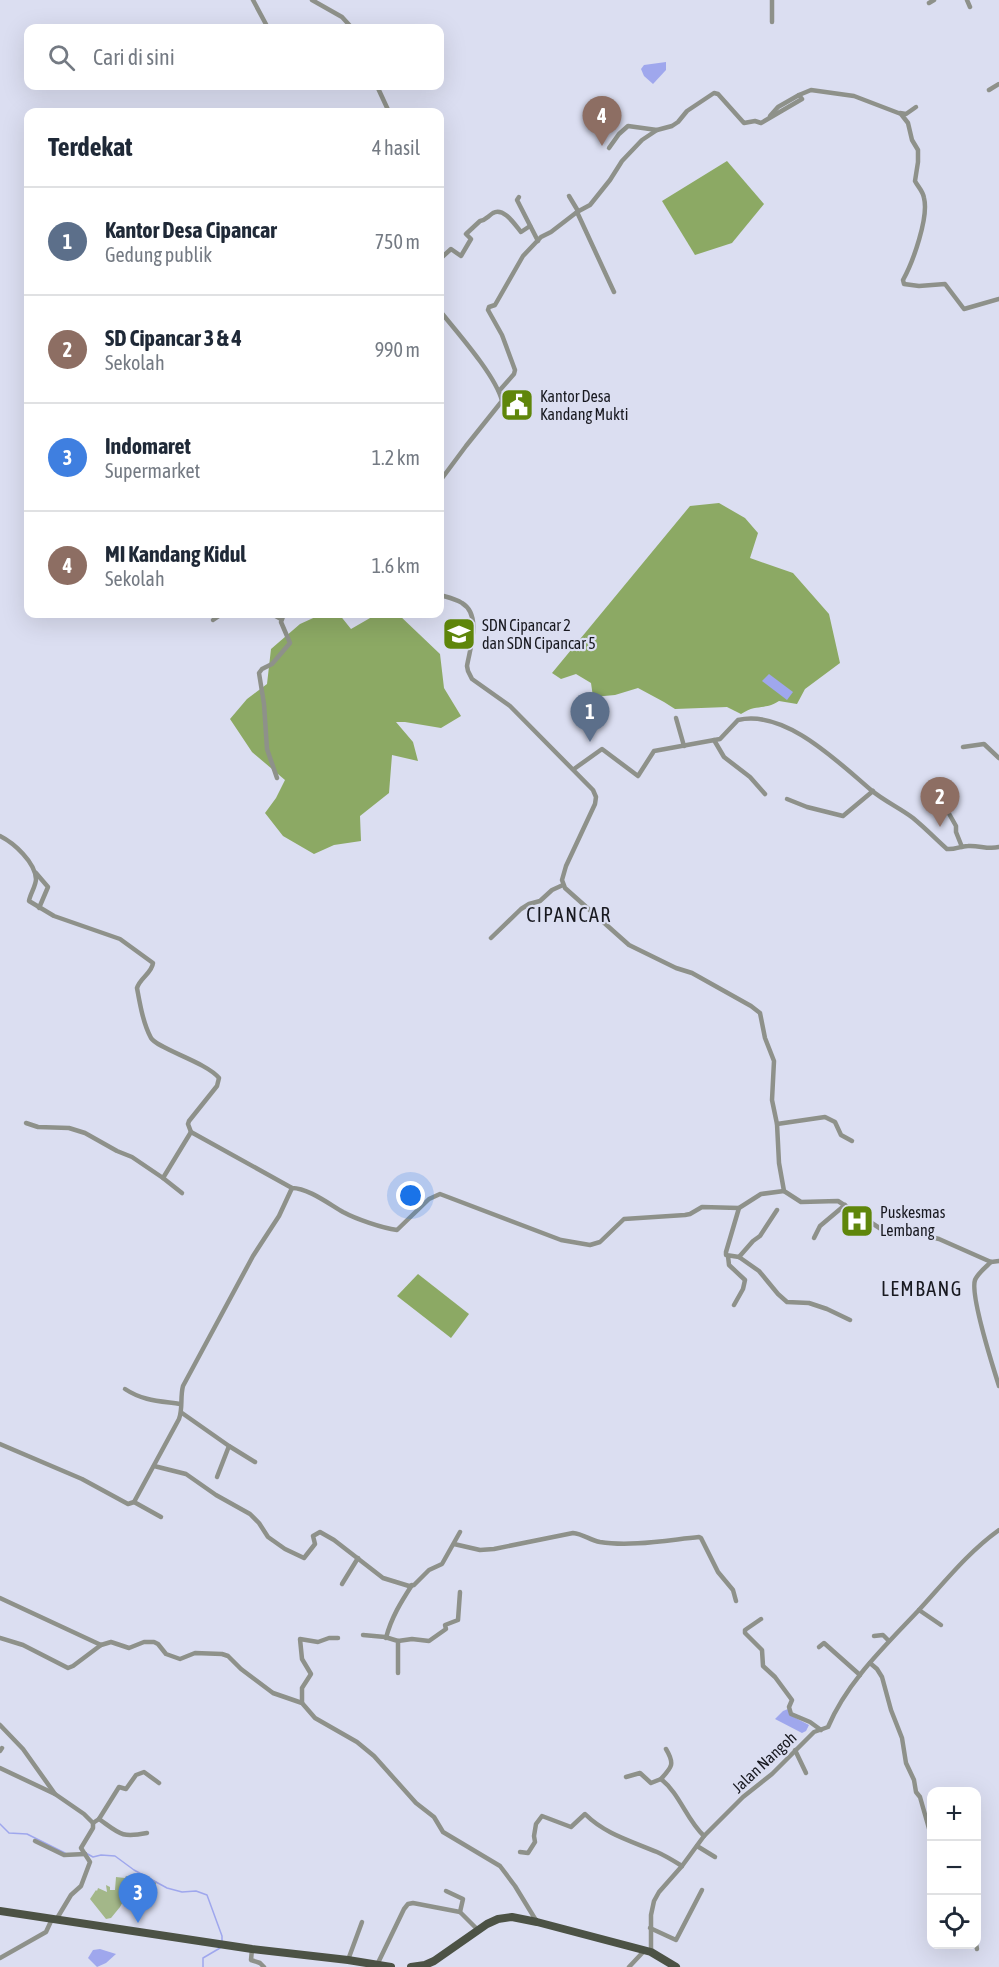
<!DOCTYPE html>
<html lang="id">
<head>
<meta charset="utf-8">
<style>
  :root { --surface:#fff; --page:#f2f2f3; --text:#1f2937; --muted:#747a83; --line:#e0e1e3; --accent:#7c3aed }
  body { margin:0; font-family:"Asap Condensed",sans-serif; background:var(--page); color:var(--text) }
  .controls { position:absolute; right:18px; bottom:18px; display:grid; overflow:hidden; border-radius:12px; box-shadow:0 6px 24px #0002 }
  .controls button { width:54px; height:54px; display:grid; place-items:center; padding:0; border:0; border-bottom:2px solid var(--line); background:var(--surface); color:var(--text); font:30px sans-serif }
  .you { position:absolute; left:411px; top:1196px; width:21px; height:21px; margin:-15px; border:4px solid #fff; border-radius:50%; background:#1a73e8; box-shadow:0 0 0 9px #1a73e833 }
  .badge { display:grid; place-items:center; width:39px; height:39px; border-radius:50%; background:var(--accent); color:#fff; font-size:20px; font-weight:700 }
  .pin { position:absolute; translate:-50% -50px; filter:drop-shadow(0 2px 3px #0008) }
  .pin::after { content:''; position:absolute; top:32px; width:21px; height:18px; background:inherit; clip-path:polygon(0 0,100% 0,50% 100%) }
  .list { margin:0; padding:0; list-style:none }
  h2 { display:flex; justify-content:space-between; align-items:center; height:78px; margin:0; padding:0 24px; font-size:26px }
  h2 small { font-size:20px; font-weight:400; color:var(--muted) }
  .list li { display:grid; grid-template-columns:39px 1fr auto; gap:18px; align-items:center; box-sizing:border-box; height:108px; padding:0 24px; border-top:2px solid var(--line) }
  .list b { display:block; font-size:22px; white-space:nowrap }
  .list p { margin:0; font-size:20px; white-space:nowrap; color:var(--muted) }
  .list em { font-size:20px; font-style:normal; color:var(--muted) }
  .icon { flex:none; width:33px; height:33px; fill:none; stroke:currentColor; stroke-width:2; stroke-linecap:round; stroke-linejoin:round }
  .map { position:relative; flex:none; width:999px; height:1967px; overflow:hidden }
  .search { position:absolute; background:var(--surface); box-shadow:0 6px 24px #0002; left:24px; top:24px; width:420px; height:66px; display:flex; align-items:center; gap:15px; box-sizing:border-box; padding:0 21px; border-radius:12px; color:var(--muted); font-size:22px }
  .panel { position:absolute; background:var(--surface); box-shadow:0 6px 24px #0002; left:24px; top:108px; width:420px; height:510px; border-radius:12px }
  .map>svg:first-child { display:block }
  .green { fill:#a3b789 }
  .forest { fill:#8ca964 }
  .water { fill:#9fa7ed }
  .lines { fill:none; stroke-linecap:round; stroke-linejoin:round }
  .stream { stroke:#9fa7ed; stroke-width:1.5 }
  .street { stroke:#8e918a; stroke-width:4.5 }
  .primary { stroke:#4c5245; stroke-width:8 }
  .labels { text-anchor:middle; stroke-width:4.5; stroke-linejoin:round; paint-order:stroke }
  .poi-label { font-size:16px; fill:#181920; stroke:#dbdef1; text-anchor:start }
  .street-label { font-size:16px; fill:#181920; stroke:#dbdef1 }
  .quarter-label { font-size:20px; letter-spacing:1.5px; fill:#181920; stroke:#dbdef1 }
</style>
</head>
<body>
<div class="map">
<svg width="999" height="1967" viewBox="0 0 999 1967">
  <rect width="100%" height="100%" fill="#dbdef1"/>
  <!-- green -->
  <path class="green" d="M 140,1873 L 157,1882 L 150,1893 L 146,1892 L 141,1899 L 128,1892 L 120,1907 L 111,1918 L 106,1919 L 90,1899 L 96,1890 L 97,1891 L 98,1888 L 107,1892 L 106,1885 L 110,1887 L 110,1890 L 115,1890 L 116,1877 L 125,1878 L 126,1876 L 135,1881 Z"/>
  <!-- forest -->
  <g class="forest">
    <path d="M 727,161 L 764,204 L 732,243 L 695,255 L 662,201 Z"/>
    <path d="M 719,503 L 745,518 L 758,533 L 750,558 L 793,573 L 829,614 L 840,663 L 805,689 L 797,704 L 779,701 C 763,711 757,703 741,714 L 727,707 L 675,709 L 664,702 L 638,688 L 615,695 L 593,697 L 591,683 L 576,674 L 561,679 L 552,673 L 690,506 Z"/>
    <path d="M 322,614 L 339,614 L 351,629 L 377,614 L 398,614 L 440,654 L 444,688 L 461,716 L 441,728 L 405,722 L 396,722 L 413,742 L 418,761 L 392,755 L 389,793 L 360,816 L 361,841 L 334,845 L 314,854 L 283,836 L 265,813 L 276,798 L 285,780 L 252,752 L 230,719 L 247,699 L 267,684 L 271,649 L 300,624 Z"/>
    <path d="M 418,1274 L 469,1314 L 451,1338 L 397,1296 Z"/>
  </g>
  <!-- water -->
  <g class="water">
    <path d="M 666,62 L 666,70 L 653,84 L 644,76 L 641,69 L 644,65 Z"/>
    <path d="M 769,674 L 793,692 L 787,700 L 762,681 Z"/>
    <path d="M 788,1709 L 790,1715 L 809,1725 L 806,1731 L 802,1733 L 775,1719 L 783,1711 Z"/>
    <path d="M 100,1949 L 116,1954 L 106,1963 L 97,1967 L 88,1958 L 93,1950 Z"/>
  </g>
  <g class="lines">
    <!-- stream -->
    <g class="stream">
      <path d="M 0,1824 L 9,1833 L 27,1834 L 65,1853"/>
      <path d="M 84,1852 L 93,1857 L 101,1855 L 115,1856 L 134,1870 L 167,1888 L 182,1892 L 196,1891 L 207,1895 L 222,1936 L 222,1941"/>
      <path d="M 203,1967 L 203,1958 L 220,1948"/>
    </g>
    <!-- street -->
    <g class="street">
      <path d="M 253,0 L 268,28"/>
      <path d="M 312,0 L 342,17 L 352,28"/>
      <path d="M 967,0 L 970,7"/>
      <path d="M 929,3 L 934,0"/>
      <path d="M 772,22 L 772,0"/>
      <path d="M 377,86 L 389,112"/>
      <path d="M 989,90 L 999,84"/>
      <path d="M 900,113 L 906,114 L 916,107"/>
      <path d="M 770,116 L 778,107 L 799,95"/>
      <path d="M 609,148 L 619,134 L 628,126 L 657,130"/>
      <path d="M 569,196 L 578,211"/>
      <path d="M 519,197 L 517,200 L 538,241"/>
      <path d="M 577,212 L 614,292"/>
      <path d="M 440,259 L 451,249 L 461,256 L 471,239 L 466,234 L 480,221 C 486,220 487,217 493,213 C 504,207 515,225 521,232 L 530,226"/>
      <path d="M 440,311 C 457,332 496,376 502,401 L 466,446 L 440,481"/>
      <path d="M 499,391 L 514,374 L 515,370 L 502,335 L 488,310 L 489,307 L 495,305 L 523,256 L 541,237 L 551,232 L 577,212 L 590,205 L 610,180 L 622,161 L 642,140 L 657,130 L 672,126 L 678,122 L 687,111 L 714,93 L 718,94 L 744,123 L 755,121 L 761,123 L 802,99 L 799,95 L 811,90 L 854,96 L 901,114 L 908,123 L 912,140 L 918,150 L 918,162 L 915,181 C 918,187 923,191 924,198 C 929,217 913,262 903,280 L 904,284 L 919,286 L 945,284 L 964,309 L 999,299"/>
      <path d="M 440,595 C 447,597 456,599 462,603 C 482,615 470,648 467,666 L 468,671 L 472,679 L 510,706 L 593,790 L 596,797 L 595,804 L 566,866 L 562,880 L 565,888 L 629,945 L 676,968 L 692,973 L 751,1006 L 760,1013 L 765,1038 L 774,1061 L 772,1100 L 777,1124 L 779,1163 L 784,1191 L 801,1202 L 838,1201 L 884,1231 L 894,1233 L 919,1234 L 939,1239 L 991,1262 L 999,1261"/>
      <path d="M 272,614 L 281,619"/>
      <path d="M 213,620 L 222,614 L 227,614"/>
      <path d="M 676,718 L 684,746"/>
      <path d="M 714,740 L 724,757 L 750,777 L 765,794"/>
      <path d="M 963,747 L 984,744 L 999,758"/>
      <path d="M 574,769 L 602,749 L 638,776 L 654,751 L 720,739 L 738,720 C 785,709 838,762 871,790 C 884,801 900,808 913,818 C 925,828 936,839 947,849 C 955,850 960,846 968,846 C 979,845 988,850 999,847"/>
      <path d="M 277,778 L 267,749 L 264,704 L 259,673 L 262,669 L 272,664 L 290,643 L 281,622 L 284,614"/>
      <path d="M 787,799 L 807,807 L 843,816 L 873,791"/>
      <path d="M 943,803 L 956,826 L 956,832 L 962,847"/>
      <path d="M 0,836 C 14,843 35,862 36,879 C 36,886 30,894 29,901 L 54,916 L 120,939 L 153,963 C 152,973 140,978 137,988 C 140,1004 143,1023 151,1038 C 158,1049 206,1062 219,1078 L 217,1086 L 189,1121 L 188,1124 L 191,1132 L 292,1188 C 308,1188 329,1204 343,1212 C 356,1219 382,1228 397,1230 L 429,1199 L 440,1194 L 561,1240 L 590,1245 L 600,1242 L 624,1219 L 685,1215 L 690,1214 L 702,1207 L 739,1208 L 761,1194 L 784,1191"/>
      <path d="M 36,873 L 48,887 L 39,908"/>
      <path d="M 491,938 L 521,909 L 529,904 L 540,901 L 552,890 L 563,885"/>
      <path d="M 26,1123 L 38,1127 L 69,1128 L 85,1133 L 117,1151 L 132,1157 L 163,1178 L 191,1132"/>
      <path d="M 777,1124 L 825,1117 L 835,1122 L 841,1135 L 852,1141"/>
      <path d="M 163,1178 L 182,1193"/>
      <path d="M 739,1208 L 726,1252 L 726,1255 L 739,1257 L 759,1271 L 778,1294 L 787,1302 L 809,1303 L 827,1309 L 850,1320"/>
      <path d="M 814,1238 L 820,1226 L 845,1205"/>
      <path d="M 728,1256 L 729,1265 L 745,1280 L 743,1289 L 734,1305"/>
      <path d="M 739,1257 L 753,1241 L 760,1236 L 777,1210"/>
      <path d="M 991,1262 C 986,1267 978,1273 975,1280 C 970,1295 993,1367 999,1386"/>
      <path d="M 125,1389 C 143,1401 160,1401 180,1404"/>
      <path d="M 182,1413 L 229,1446 L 255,1462"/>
      <path d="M 0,1444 L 82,1479 L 128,1504 L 134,1502 L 179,1419 C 183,1409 180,1397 183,1386 L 253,1256 L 279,1216 L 292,1188"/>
      <path d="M 154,1466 L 186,1474 L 216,1495 L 250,1514 L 259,1523 L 268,1537 L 285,1549 L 304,1558 L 315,1544 L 313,1536 L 320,1532 L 334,1540 L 383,1578 L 409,1586 L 414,1585 L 429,1570 L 442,1564 L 460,1532"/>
      <path d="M 217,1477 L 229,1446"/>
      <path d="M 134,1502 L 161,1517"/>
      <path d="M 454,1544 L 480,1550 L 494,1549 L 573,1533 C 583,1534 590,1540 600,1542 C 630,1547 668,1540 699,1537 L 701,1538 L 718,1572 L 733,1590 L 736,1601"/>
      <path d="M 342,1584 L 358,1558"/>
      <path d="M 0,1598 L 101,1645 L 111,1642 L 129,1648 L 144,1642 L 154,1642 L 158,1644 L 166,1654 L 180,1659 L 195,1653 L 222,1654 L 228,1656 L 241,1669 L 273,1693 L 302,1703 L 315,1718 L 357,1742 L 374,1756 L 416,1803 L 434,1817 L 443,1832 L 500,1866 L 515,1886 L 537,1922"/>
      <path d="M 919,1610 L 941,1625"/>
      <path d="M 761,1619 L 745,1630 L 745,1633 L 762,1650 L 763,1666 L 775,1677 L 792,1700 L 789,1707 L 791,1714 L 810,1722 L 821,1730"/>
      <path d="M 363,1635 L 385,1637 L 398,1641 L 398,1673"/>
      <path d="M 874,1636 L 883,1635 L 889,1641"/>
      <path d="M 0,1638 L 23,1645 L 68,1668 L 73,1666 L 101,1645"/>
      <path d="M 386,1638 C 391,1618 401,1602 412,1585"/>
      <path d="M 398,1641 L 412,1639 L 429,1641 L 446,1629 L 445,1625 L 458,1620 L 460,1592"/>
      <path d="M 819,1647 L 824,1643 L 860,1675"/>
      <path d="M 870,1663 L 877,1669 L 882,1677 L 891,1710 L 902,1738 L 906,1763 L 914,1780 L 916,1792 L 920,1797 L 932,1839"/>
      <path d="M 302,1703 L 302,1688 L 311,1674 L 302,1659 L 300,1639 L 318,1642 L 329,1638 L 338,1638"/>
      <path d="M 0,1725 L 23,1749 L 55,1794 L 84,1814 L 93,1823 L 93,1828 L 81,1848 L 90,1862 L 81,1886 L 71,1895 L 56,1920"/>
      <path d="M 795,1750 L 806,1773"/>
      <path d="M 0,1751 L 2,1748"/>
      <path d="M 0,1768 L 55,1794"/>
      <path d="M 626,1777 L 640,1773 L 651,1783 L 661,1779 C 680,1794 686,1819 704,1836"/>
      <path d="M 661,1779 C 672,1767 675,1764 666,1749"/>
      <path d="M 99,1819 C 120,1834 121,1838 147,1833"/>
      <path d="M 93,1823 L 99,1819 L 119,1787 L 126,1789 L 136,1775 L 144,1772 L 159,1783"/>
      <path d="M 35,1841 L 64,1855 L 85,1854"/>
      <path d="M 697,1846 L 715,1857"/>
      <path d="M 520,1852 L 528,1853 L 535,1842 L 534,1836 L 536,1824 L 542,1816 L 571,1827 L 585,1814 C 605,1834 631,1841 657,1852 C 666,1856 674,1861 682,1866"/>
      <path d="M 446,1891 L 463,1899 L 460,1912 L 478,1930"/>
      <path d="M 650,1928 L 676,1940 L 702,1890"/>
      <path d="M 976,1944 L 977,1949"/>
      <path d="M 252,1949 L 251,1960 L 260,1963 L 264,1967"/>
      <path d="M 651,1952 L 651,1915 L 654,1901 L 659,1892 L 682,1866 L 704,1836 L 743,1797 L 772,1774 L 814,1732 L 828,1727 C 847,1682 884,1647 918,1611 C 943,1584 968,1552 999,1530"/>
      <path d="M 0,1958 L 46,1932 L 52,1919"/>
      <path d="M 348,1960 L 362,1922"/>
      <path d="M 377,1965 L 404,1909 L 408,1904 L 413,1903 L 460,1912"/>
      <path d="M 629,1967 L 645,1950"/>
    </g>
    <!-- primary -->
    <g class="primary">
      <path d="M 0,1911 L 252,1949 L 348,1960 L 391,1967"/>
      <path d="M 411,1967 L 425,1965 L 434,1961 L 487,1924 L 498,1919 L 512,1917 L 537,1922 L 651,1952 L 676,1967"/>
    </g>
  </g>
  <!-- icons -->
  <defs>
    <g id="civic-square" transform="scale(1.725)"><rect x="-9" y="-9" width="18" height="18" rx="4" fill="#5f860b" stroke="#dbdef1"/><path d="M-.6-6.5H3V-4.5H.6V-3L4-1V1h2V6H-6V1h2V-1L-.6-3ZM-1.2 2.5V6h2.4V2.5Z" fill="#fff"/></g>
    <g id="school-square" transform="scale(1.725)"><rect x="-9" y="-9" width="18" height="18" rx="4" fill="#5f860b" stroke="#dbdef1"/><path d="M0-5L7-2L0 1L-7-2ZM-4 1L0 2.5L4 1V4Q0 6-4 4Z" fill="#fff"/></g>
    <g id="hospital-square" transform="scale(1.725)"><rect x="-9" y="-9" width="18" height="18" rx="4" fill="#5f860b" stroke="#dbdef1"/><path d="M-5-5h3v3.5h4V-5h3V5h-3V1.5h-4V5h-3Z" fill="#fff"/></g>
  </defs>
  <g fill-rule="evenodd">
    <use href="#civic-square" x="517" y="405"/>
    <use href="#school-square" x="459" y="634"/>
    <use href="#hospital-square" x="857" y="1221"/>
  </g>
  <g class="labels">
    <!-- poi labels -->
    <g class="poi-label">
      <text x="540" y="402">Kantor Desa<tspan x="540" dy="18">Kandang Mukti</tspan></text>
      <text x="482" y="631">SDN Cipancar 2<tspan x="482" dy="18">dan SDN Cipancar 5</tspan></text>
      <text x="880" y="1218">Puskesmas<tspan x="880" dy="18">Lembang</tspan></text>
    </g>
    <!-- street labels -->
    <g class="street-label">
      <text transform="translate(764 1762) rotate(-43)" y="6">Jalan Nangoh</text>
    </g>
    <!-- quarter labels -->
    <g class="quarter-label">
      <text x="569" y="922">CIPANCAR</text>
      <text x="922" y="1296">LEMBANG</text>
    </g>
  </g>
</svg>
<div class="controls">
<button>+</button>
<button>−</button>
<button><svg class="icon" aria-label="locate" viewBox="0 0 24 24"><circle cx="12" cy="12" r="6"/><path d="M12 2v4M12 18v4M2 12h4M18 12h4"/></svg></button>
</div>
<div class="you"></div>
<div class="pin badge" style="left:590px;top:742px;background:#5c6f8a">1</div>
<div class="pin badge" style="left:940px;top:827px;background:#8d6e63">2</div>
<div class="pin badge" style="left:138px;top:1923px;background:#3f7fe0">3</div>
<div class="pin badge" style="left:602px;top:146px;background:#8d6e63">4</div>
<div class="search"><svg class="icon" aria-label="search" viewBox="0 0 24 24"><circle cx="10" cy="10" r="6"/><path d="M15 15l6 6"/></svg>Cari di sini</div>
<section class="panel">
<h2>Terdekat<small>4 hasil</small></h2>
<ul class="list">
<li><span class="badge" style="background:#5c6f8a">1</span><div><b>Kantor Desa Cipancar</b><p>Gedung publik</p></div><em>750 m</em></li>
<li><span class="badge" style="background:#8d6e63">2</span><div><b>SD Cipancar 3 &amp; 4</b><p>Sekolah</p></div><em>990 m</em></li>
<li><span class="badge" style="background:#3f7fe0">3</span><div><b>Indomaret</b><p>Supermarket</p></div><em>1.2 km</em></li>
<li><span class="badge" style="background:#8d6e63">4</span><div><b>MI Kandang Kidul</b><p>Sekolah</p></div><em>1.6 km</em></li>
</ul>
</section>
</div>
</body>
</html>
